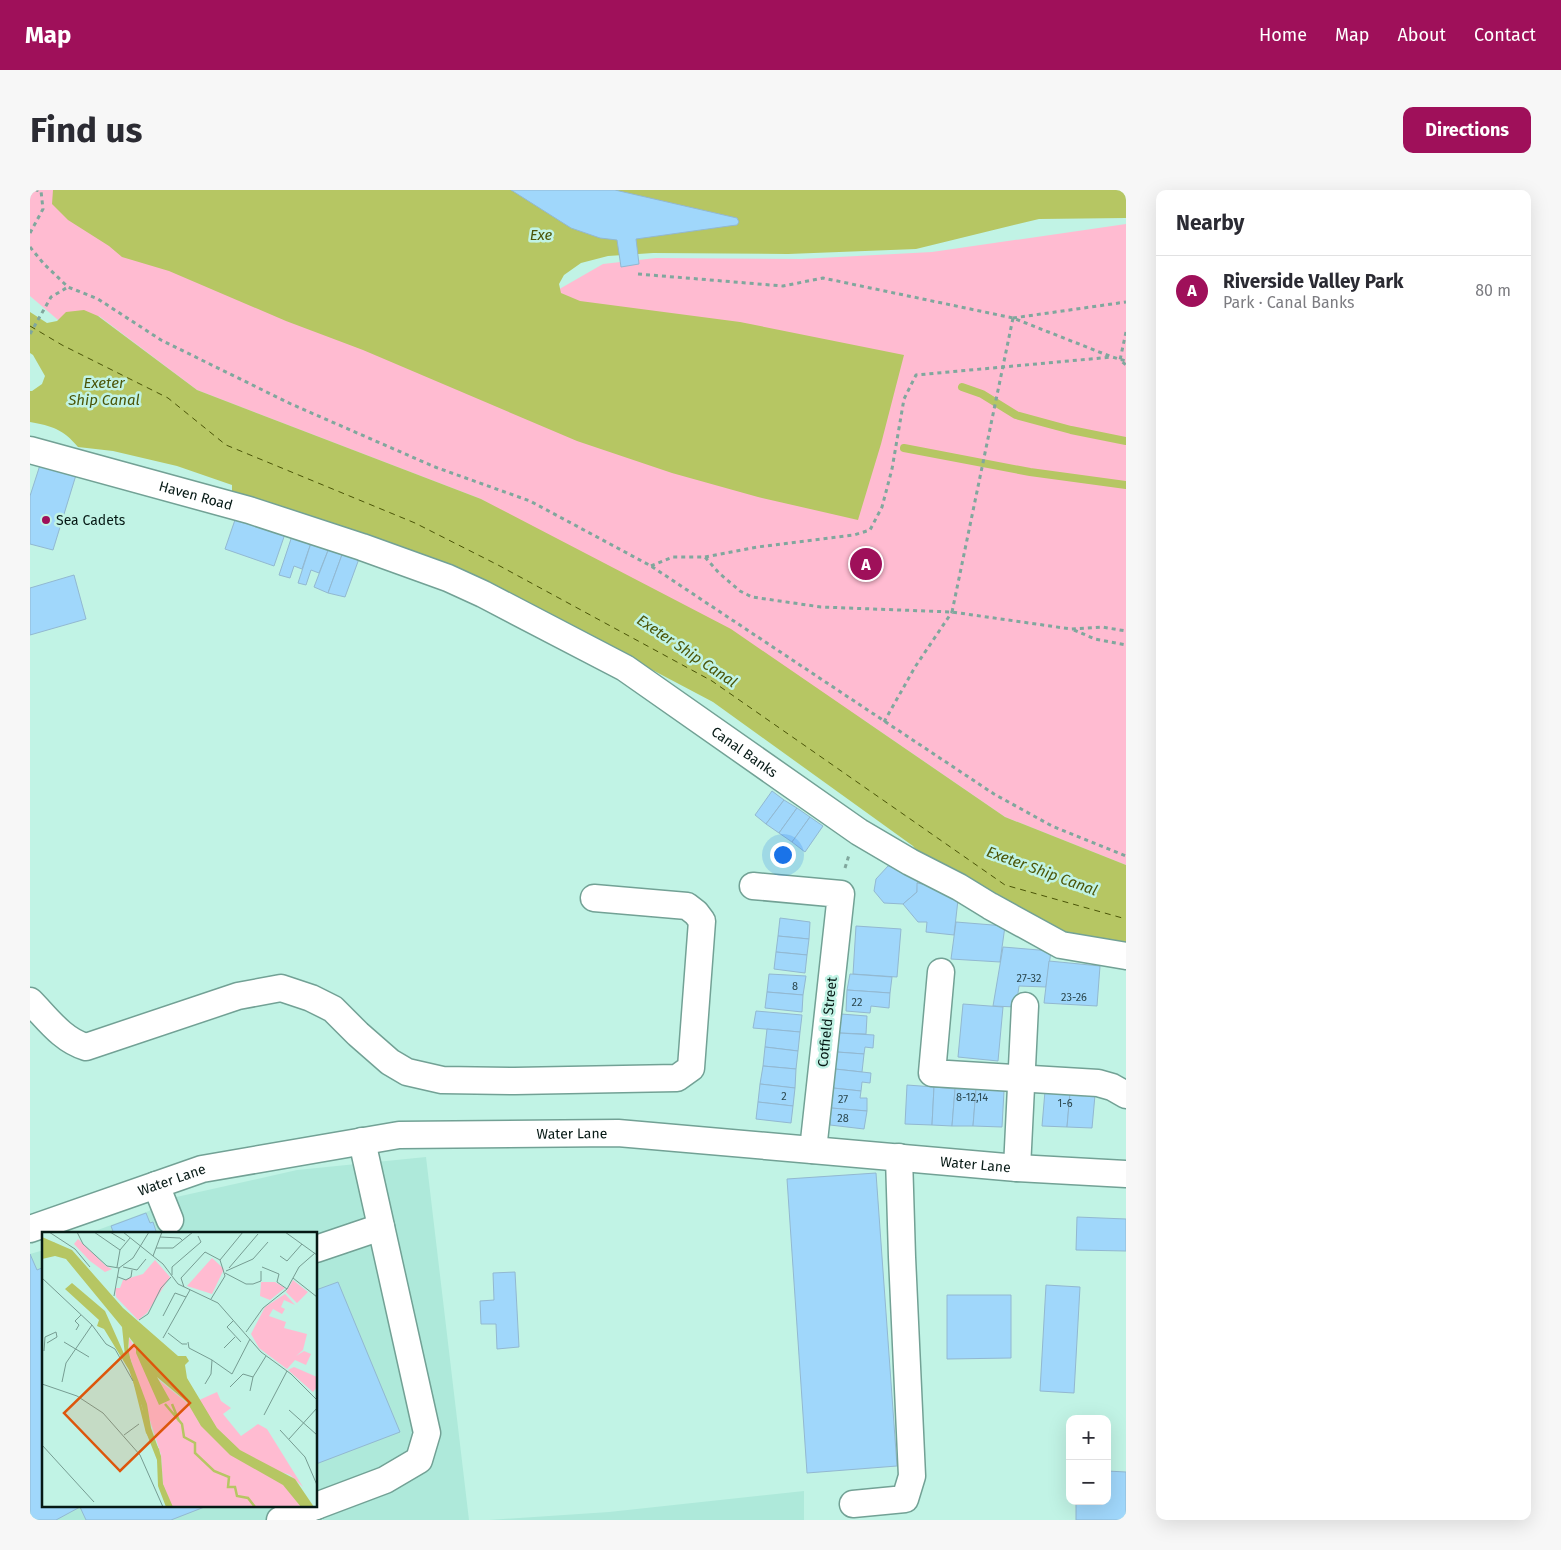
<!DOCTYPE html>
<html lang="en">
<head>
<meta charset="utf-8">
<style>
  :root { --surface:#fff; --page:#f7f7f7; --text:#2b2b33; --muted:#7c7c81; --line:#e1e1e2; --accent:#9f105a }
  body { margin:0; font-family:"Fira Sans",sans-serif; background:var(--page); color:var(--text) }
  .controls { position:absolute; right:15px; bottom:15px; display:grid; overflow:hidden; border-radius:10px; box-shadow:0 5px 20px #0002 }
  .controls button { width:45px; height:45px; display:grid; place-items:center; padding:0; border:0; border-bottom:1px solid var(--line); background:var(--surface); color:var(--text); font:25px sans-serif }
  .you { position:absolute; left:752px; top:664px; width:18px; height:18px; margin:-12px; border:4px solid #fff; border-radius:50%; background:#1a73e8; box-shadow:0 0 0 8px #1a73e833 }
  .badge { display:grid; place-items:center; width:32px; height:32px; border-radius:50%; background:var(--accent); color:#fff; font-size:16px; font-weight:700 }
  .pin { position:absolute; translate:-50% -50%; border:2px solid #fff; box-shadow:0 1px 5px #0006 }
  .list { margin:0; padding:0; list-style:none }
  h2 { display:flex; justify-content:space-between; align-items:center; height:65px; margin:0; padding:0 20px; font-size:21px }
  h2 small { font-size:16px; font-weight:400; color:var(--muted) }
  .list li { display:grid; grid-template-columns:32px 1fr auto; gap:15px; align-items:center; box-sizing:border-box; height:70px; padding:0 20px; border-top:1px solid var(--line) }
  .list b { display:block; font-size:19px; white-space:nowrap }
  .list p { margin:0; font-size:16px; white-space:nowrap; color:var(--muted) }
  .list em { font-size:16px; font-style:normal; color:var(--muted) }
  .map { position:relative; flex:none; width:1096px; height:1330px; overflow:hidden; border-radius:10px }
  header { display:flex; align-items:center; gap:30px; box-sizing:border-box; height:70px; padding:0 25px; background:var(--accent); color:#fff }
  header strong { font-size:24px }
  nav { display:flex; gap:28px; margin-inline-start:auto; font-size:18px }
  .intro { display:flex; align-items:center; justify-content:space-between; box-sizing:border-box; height:120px; padding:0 30px }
  h1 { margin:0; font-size:35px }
  .button { padding:12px 22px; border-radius:10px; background:var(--accent); color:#fff; font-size:18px; font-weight:700 }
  main { display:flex; gap:30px; padding:0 30px }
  aside { flex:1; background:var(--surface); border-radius:10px; box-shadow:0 5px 20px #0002 }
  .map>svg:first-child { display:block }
  .built { fill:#aee9da }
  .green { fill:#ffbbd1 }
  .water { fill:#b6c663 }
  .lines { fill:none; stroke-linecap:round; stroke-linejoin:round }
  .stream { stroke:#b6c663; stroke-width:8 }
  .ferry { stroke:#4b5508; stroke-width:1; stroke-dasharray:6 5; stroke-linecap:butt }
  .building { fill:#a0d7fb; stroke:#92b8d1 }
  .minor-casing { stroke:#72a195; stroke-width:29 }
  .path { stroke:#80a79d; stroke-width:3; stroke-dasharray:4 4; stroke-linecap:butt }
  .minor { stroke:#fff; stroke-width:26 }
  .path-bridge { stroke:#80a79d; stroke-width:3; stroke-dasharray:4 4; stroke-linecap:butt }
  .poi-dot { fill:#9f105a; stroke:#c1f3e5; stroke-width:2 }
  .labels { text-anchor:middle; stroke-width:5; stroke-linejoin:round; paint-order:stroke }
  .number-label { font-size:11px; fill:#2c484e }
  .street-label { font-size:14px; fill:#061915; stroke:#c1f3e5 }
  .poi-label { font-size:14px; fill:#061915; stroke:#c1f3e5; text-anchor:start }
  .water-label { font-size:15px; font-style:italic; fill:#4b5508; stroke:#c1f3e5 }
  .inset-river { fill:none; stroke:#b6c663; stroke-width:2.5 }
  .inset-road { fill:none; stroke:#769c92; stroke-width:1 }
  .view { fill:#dd560c; fill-opacity:0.15; stroke:#dd560c; stroke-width:2.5 }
  .inset-edge { fill:none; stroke:#061915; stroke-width:2.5 }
</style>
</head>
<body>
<header>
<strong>Map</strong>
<nav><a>Home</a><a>Map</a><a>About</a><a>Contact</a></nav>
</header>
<div class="intro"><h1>Find us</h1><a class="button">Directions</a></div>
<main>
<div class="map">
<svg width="1096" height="1330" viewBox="0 0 1096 1330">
  <rect width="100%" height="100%" fill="#c1f3e5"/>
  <!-- built -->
  <g class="built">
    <path d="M 396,967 L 439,1330 L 0,1330 L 0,1064 L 14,1060 L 14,1316 L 286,1316 L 286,1044 L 57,1044 L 119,1021 L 133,1010 L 267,980 Z"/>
    <path d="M 774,1301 L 774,1330 L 459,1330 L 579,1322 Z"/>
  </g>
  <!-- green -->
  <path class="green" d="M 0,0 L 61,0 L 526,101 L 573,74 L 626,68 L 771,69 L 902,62 L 1096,34 L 1096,675 L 975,627 L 835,531 L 451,309 L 167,200 L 69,126 L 34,135 L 0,106 Z"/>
  <!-- water -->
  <g class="water">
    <path d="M 23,0 L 1096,0 L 1096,28 L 1009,29 L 886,59 L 758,64 L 623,63 L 578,66 L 551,73 L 534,85 L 529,94 L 531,103 L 550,111 L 710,132 L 874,165 L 851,254 L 828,330 L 728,307 L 642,283 L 547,251 L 333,160 L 256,131 L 139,81 L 92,67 L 79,56 L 38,30 L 22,14 Z"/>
    <path d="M 54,120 L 68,126 L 167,200 L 451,309 L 701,439 L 975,627 L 1096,675 L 1096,760 L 1029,750 L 899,677 L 883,656 L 683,512 L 454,391 L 202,305 L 202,295 L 147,276 L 83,261 L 48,257 C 33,239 22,236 0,232 L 0,201 L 2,201 L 12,194 L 15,186 L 3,165 L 0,163 L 0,122 L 17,133 L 27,131 L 36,122 Z"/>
  </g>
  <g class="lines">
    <!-- stream -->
    <g class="stream">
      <path d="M 932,197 L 952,204 L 986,225 L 1041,240 L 1096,251"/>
      <path d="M 874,258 L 1000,282 L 1096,295"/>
    </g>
    <!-- ferry -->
    <path class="ferry" d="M 0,136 L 32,155 L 138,208 L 196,255 L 385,333 L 468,375 L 682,491 L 975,695 L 1096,729"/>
  </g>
  <!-- building -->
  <g class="building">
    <path d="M 481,0 L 585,0 L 707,28 L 709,32 L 707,35 L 699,36 L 606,49 L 609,74 L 591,77 L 587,50 L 570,48 L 541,38 Z"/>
    <path d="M 10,275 L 46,285 L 23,360 L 0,354 L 0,306 Z"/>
    <path d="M 207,324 L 256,341 L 244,376 L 195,359 Z"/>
    <path d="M 262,346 L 281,353 L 272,379 L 264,376 L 260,388 L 249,385 Z"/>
    <path d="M 281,353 L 299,358 L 289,383 L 281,380 L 276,395 L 268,393 Z"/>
    <path d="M 299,358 L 313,362 L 298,403 L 284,397 Z"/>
    <path d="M 313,362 L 330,366 L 315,407 L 298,403 Z"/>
    <path d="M 44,385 L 56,429 L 0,445 L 0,398 Z"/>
    <path d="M 742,601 L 754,610 L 736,634 L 725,625 Z"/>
    <path d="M 754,610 L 767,618 L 749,643 L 736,634 Z"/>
    <path d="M 767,618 L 780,627 L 762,652 L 749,643 Z"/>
    <path d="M 780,627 L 793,636 L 775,662 L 762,652 Z"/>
    <path d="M 858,676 L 874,676 L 888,687 L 887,702 L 873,714 L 854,713 L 844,701 L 846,689 Z"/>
    <path d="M 887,693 L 929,701 L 924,745 L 896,742 L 897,732 L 888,732 L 873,714 L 887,702 Z"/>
    <path d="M 750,728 L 780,732 L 779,749 L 748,746 Z"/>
    <path d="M 926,732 L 975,736 L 970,772 L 921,769 Z"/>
    <path d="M 826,736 L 871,739 L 867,787 L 823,784 Z"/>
    <path d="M 748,746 L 779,749 L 777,765 L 746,762 Z"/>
    <path d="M 973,757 L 1021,761 L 1016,797 L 989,796 L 986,817 L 963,816 Z"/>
    <path d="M 746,762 L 777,765 L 775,783 L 744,779 Z"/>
    <path d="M 1019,771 L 1070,776 L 1067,816 L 1014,813 Z"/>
    <path d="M 739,784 L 776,786 L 773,805 L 737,802 Z"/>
    <path d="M 820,784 L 862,787 L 860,803 L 817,800 Z"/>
    <path d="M 817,800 L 860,803 L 859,818 L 841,816 L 840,823 L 816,821 Z"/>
    <path d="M 737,802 L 773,805 L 772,822 L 735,818 Z"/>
    <path d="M 933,814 L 973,817 L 968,871 L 928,867 Z"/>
    <path d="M 726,821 L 772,825 L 770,842 L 723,838 Z"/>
    <path d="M 811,824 L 837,826 L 836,844 L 809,843 Z"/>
    <path d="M 737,839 L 770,842 L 768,861 L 735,857 Z"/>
    <path d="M 809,843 L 844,845 L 843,858 L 835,857 L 834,864 L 807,862 Z"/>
    <path d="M 735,857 L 768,861 L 766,879 L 733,876 Z"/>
    <path d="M 807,862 L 834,864 L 832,882 L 805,879 Z"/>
    <path d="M 733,876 L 766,879 L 765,898 L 730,894 Z"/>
    <path d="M 805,879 L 841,883 L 840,893 L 832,892 L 831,901 L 803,898 Z"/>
    <path d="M 730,894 L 765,898 L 763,916 L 728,912 Z"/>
    <path d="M 877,895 L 904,897 L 902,935 L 875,934 Z"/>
    <path d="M 904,897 L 925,899 L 922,936 L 902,935 Z"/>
    <path d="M 803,898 L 831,901 L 830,908 L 837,908 L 837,921 L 801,918 Z"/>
    <path d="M 925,899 L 946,899 L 943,936 L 922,936 Z"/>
    <path d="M 946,899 L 974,901 L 972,937 L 943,936 Z"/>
    <path d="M 1015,901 L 1040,903 L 1037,937 L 1012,936 Z"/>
    <path d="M 1040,903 L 1065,905 L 1062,938 L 1037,937 Z"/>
    <path d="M 728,912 L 763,916 L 761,933 L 726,929 Z"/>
    <path d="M 801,918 L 837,921 L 834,939 L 800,935 Z"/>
    <path d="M 846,983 L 867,1276 L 777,1283 L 757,989 Z"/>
    <path d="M 116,1023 L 120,1033 L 123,1032 L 127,1044 L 84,1044 L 81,1036 Z"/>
    <path d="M 1047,1027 L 1096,1029 L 1096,1061 L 1046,1060 Z"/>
    <path d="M 0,1064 L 7,1080 L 14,1077 L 14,1316 L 177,1316 L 141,1330 L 56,1330 L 50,1317 L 26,1330 L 0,1330 Z"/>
    <path d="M 485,1082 L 489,1157 L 467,1159 L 466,1134 L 451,1134 L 450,1111 L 464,1110 L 463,1083 Z"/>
    <path d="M 308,1092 L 370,1242 L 286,1274 L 286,1100 Z"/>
    <path d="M 1016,1095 L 1050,1097 L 1044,1203 L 1010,1201 Z"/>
    <path d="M 917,1105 L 981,1105 L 981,1168 L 917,1169 Z"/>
    <path d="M 1077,1281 L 1096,1282 L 1096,1330 L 1046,1330 L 1046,1311 L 1077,1311 Z"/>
  </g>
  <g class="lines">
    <!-- minor casing -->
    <g class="minor-casing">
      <g id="minor">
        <path id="s1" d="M 0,260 L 219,320 L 332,357 L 418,388 L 453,404 L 595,478 L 829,642 L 880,672 L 929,697 L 960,716 L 1031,755 L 1096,766"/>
        <path d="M 723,696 L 811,704 L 783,960"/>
        <path d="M 911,782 L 902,883 L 1068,893 L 1082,897 L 1096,905"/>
        <path d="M 0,811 C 17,828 32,850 56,857 L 208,806 L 251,798 L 281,808 L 303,819 L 328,844 L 360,872 L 377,882 L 412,890 L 485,891 L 647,888 L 661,878 L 672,731 L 666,723 L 657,716 L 564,708"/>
        <path d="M 987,978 L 995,816"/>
        <path d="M 126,995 L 140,1030"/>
        <path id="s2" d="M 0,1039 L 172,979 L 369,945 L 588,943 L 987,978 L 1096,984"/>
        <path d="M 286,1059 L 351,1037"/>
        <path d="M 823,1314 L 875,1309 L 882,1286 L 872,1067 L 869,967"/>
        <path d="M 286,1316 L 355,1290 L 389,1270 L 397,1243 L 332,951"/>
        <path d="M 250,1330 L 286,1316"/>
      </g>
    </g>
    <!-- path -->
    <g class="path">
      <path d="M 0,43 L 13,19 L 11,1 L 6,0"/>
      <path d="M 0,57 L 14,74 L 38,97 L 68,109 L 131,150 L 261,214 L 405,277 L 500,311 L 621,376 L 964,604 L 1022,636 L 1096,666"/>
      <path d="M 608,84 L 753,96 L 793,88 L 983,128 L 1082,167 L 1096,171"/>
      <path d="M 983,128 L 1096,112"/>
      <path d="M 1096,142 L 1090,170 L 1096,175"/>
      <path d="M 0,144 L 21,107 L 38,97"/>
      <path d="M 675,367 L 727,357 L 824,345 L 840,340 L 852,317 L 862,279 L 874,209 L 886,185 L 1082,167"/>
      <path d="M 621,376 L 643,367 L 675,367 L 689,383 L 710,401 L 722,407 L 791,417 L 922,422 L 1041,439 L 1072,437 L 1096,441"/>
      <path d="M 1044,440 L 1065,449 L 1096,455"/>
      <path d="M 854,532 L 885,477 L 922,422"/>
      <path d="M 815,678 L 819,665"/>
    </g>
    <!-- minor -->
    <use href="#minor" class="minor"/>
    <!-- path-bridge -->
    <path class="path-bridge" d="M 922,422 L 983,128"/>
  </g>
  <!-- markers -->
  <circle class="poi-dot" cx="16" cy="330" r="5"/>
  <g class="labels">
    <!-- number labels -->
    <g class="number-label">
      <text x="999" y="792">27-32</text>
      <text x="765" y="800">8</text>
      <text x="1044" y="811">23-26</text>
      <text x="827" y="816">22</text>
      <text x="754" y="910">2</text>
      <text x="942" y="911">8-12,14</text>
      <text x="813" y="913">27</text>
      <text x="1035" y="917">1-6</text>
      <text x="813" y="932">28</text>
    </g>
    <!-- street labels -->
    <g class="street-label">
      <text dy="5" stroke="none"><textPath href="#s1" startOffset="172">Haven Road</textPath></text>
      <text dy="5" stroke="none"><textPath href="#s1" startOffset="782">Canal Banks</textPath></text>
      <text transform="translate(797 832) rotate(-84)" y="5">Cotfield Street</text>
      <text dy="5" stroke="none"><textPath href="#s2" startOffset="555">Water Lane</textPath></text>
      <text dy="5" stroke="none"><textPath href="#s2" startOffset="960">Water Lane</textPath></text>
      <text dy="5" stroke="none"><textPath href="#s2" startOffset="150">Water Lane</textPath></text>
    </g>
    <!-- poi labels -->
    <g class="poi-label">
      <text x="26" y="335">Sea Cadets</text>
    </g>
    <!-- water labels -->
    <g class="water-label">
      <text x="511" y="50">Exe</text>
      <text x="74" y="198">Exeter<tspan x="74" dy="17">Ship Canal</tspan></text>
      <text transform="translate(657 461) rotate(34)" y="5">Exeter Ship Canal</text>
      <text transform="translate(1012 681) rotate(20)" y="5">Exeter Ship Canal</text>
    </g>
  </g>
  <!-- overview -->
  <g transform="translate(12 1042)">
    <rect width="275" height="275" fill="#c1f3e5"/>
    <path d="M 36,7 L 64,34 L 70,37 L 63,40 L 48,29 L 32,12 ZM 170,26 L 182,37 L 170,62 L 145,54 ZM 113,28 L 128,45 L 105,81 L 96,88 L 74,65 L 73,56 L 78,56 L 81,48 L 101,42 ZM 251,48 L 266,60 L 255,71 L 244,60 ZM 219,50 L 233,50 L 243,56 L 228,68 L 218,64 ZM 243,62 L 253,73 L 242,68 L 239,75 L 243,77 L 240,82 L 231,77 L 227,84 L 244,90 L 242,96 L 265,102 L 261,118 L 254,124 L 262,119 L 269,122 L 264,133 L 253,128 L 245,137 L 217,116 L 209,102 L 223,75 ZM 87,106 L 114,146 L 149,174 L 156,189 L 236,248 L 251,262 L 259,275 L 130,275 L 121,252 L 119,223 L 87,122 ZM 252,135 L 275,145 L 275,155 L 271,160 L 246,138 ZM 175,160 L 179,169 L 189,176 L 181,182 L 199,204 L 216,192 L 225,197 L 261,255 L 248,243 L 221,234 L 196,218 L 173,197 L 155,169 Z" fill="#ffbbd1"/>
    <path d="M 0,5 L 30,18 L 81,76 L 136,124 L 144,124 L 147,129 L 143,133 L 145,146 L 175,196 L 198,218 L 253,247 L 272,275 L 259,275 L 241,253 L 188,223 L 159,194 L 145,170 L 115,145 L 128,168 L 117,173 L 94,121 L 94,114 L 87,105 L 86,121 L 105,172 L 109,196 L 119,224 L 121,252 L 131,275 L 124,275 L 116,254 L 115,228 L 104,200 L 100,175 L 87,138 L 62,97 L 55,94 L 57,88 L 23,57 L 30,51 L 63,79 L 83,124 L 80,95 L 24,27 L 13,24 L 0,27 Z" fill="#b6c663"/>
    <path class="inset-river" d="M 11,11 L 83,85 L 84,113 L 89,136 L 105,200 L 116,218 L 119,251 L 128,275M 123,172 L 140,192 L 142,205 L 153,211 L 153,221 L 172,239 L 187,245 L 186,255 L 193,255 L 195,264 L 206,266 L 213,275M 130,172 L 137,189"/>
    <path class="inset-road" d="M 7,0 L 33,17 L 48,35M 35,0 L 41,12 L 65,34 L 77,36M 52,0 L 78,18M 68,0 L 83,9M 81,0 L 121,32 L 136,52 L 176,71 L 219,120 L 249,142 L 275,168M 243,0 L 275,23M 118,5 L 138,6 L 141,9M 114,16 L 131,16 L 151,0M 111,24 L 120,0M 238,24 L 245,29 L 260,12M 178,28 L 201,0M 75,35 L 78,18 L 88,6M 81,35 L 95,38 L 104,27M 220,35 L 237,42 L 235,50 L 245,57M 77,36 L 91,26 L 107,0M 187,36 L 216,2M 184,39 L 211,27 L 226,10M 183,41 L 204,52 L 211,52 L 219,49 L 219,39M 130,43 L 130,35 L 159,10 L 156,4M 76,45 L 84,48 L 89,45 L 90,38M 0,46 L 50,93 L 64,112 L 73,117 L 91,149M 251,46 L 275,65M 142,55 L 139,46 L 163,20 L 178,28M 72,64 L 77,36M 169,67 L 183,44 L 178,28M 121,84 L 133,61 L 144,65M 97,88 L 106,82 L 119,56 L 129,45M 191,89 L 185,95 L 199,110M 34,98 L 37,93 L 33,89 L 39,83M 204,100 L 221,76 L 245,57 L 257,35 L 273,21M 126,101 L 140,112 L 145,112M 121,106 L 148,58M 22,110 L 47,125M 146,110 L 147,116 L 170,128M 182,116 L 193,105M 2,119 L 3,105 L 14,100 L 15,105 L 5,111M 190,142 L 208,107M 20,150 L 24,131 L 50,93M 0,152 L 35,164 L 61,181 L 98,223 L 121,275M 163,152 L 169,142 L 170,128 L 190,142M 188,155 L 201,142 L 211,145M 208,159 L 211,145 L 224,124M 247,178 L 275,203M 222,183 L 245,139M 238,198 L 263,225 L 275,253M 82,203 L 97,192M 247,207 L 275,176M 0,213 L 52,270"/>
    <path class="view" d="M 92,113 L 148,171 L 78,239 L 22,181 Z"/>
    <rect width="275" height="275" class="inset-edge"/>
  </g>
</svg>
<div class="controls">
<button>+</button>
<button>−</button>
</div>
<div class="you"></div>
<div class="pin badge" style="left:836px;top:374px">A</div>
</div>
<aside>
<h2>Nearby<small></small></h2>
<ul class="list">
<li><span class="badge">A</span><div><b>Riverside Valley Park</b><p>Park · Canal Banks</p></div><em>80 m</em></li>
</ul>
</aside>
</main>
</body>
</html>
